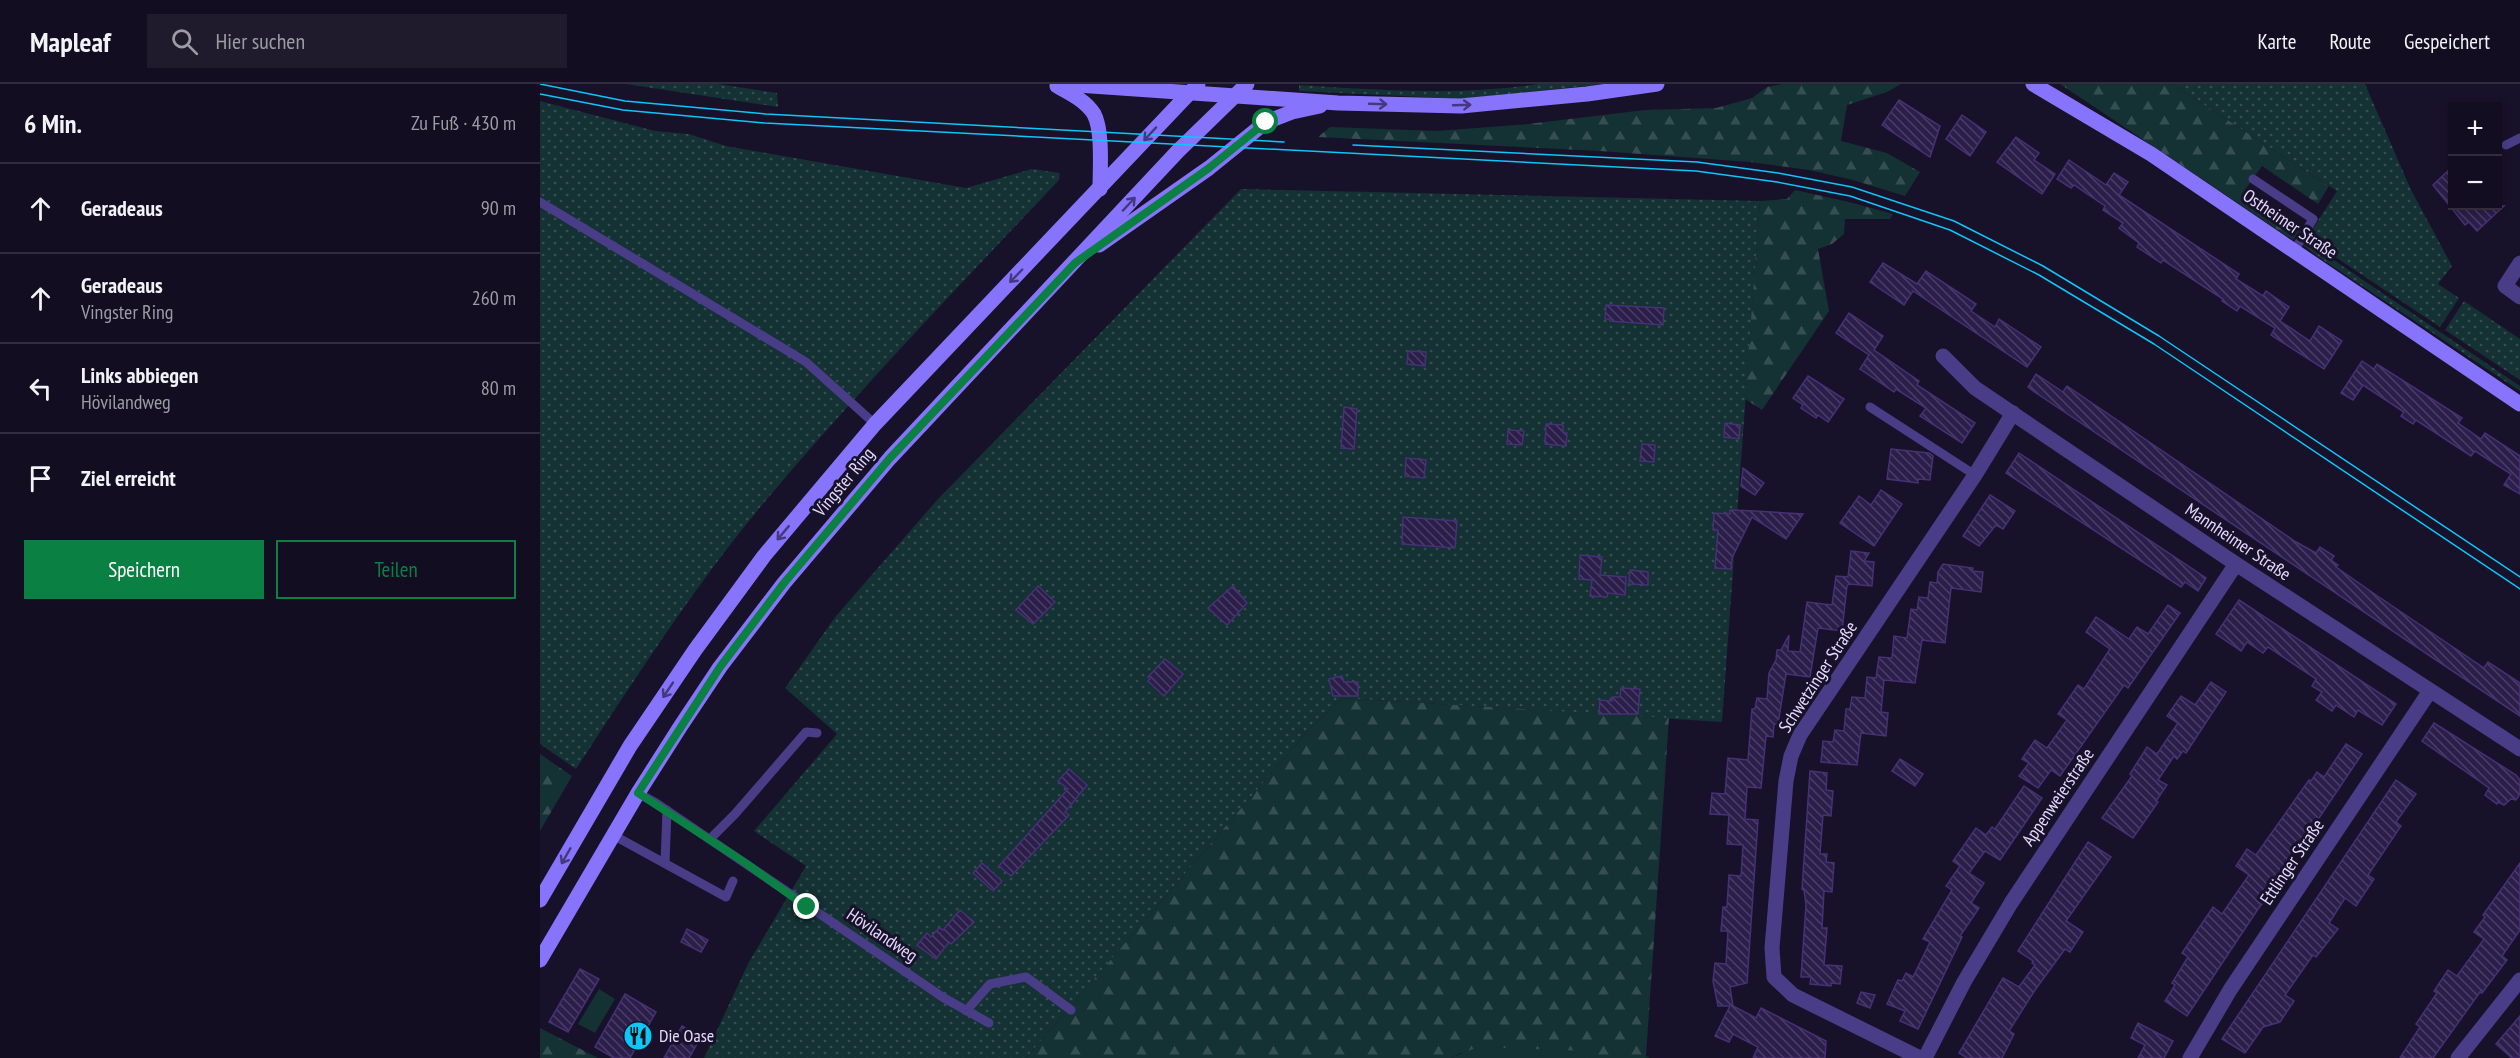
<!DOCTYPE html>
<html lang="de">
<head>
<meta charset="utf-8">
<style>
  :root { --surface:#120d20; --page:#1f1b2d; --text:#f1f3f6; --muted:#9c9ca5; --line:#312d3e; --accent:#0b8043 }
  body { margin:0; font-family:"PT Sans Narrow",sans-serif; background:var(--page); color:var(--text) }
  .controls { position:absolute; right:18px; top:18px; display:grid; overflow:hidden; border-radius:0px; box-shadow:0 3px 9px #0003 }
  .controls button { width:54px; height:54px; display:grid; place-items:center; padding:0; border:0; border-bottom:2px solid var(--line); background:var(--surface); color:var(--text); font:30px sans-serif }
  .stop { position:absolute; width:18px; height:18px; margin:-14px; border:4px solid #0b8043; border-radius:50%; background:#fff }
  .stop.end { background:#0b8043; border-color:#fff; box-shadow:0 2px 6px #0008 }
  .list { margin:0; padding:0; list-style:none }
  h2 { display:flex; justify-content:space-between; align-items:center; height:78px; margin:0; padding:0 24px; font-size:26px }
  h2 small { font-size:20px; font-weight:400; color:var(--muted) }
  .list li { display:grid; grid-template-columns:39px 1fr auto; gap:18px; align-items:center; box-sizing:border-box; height:90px; padding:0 24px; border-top:2px solid var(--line) }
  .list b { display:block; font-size:22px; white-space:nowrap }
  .list p { margin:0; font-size:20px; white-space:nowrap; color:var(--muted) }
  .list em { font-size:20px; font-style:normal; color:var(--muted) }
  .actions { display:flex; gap:12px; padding:18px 24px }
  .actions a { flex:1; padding:14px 0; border:2px solid var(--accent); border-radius:0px; text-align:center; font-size:21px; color:var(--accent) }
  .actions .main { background:var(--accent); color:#fff }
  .icon { flex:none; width:33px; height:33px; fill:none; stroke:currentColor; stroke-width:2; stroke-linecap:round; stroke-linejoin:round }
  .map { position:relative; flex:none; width:1980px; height:974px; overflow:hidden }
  header { display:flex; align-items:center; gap:36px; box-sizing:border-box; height:84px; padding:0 30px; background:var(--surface); border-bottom:2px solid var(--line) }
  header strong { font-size:28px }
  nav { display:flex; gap:33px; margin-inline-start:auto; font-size:21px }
  .search { width:420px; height:54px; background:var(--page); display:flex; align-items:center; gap:15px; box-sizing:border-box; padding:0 21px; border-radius:0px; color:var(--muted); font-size:22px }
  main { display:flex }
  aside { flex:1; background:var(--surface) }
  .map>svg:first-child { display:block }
  .grass { fill:url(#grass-dots) }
  .forest { fill:url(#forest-firs) }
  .park { fill:#143134 }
  .building { fill:url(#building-back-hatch); stroke:#463076; stroke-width:1.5 }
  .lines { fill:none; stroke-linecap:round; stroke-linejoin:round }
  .service { stroke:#493d87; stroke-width:9 }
  .minor { stroke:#493d87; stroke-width:15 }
  .secondary { stroke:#8774fc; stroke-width:15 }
  .tram { stroke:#0bc7fa; stroke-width:1.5 }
  .oneway { stroke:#44397e }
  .route { stroke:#0b8043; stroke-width:8 }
  .labels { text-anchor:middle; stroke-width:6; stroke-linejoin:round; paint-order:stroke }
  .street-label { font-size:18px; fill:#e3dafe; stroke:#18112a }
  .poi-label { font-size:18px; fill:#e3dafe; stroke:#18112a; text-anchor:start }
</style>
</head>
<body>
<header>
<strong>Mapleaf</strong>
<div class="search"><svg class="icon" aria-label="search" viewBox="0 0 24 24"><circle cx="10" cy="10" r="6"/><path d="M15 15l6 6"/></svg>Hier suchen</div>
<nav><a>Karte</a><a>Route</a><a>Gespeichert</a></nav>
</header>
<main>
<aside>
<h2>6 Min.<small>Zu Fuß · 430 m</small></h2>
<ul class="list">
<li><svg class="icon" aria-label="ahead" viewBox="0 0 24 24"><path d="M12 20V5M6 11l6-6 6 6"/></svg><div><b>Geradeaus</b></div><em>90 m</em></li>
<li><svg class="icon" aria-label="ahead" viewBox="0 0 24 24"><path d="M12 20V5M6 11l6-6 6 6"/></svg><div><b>Geradeaus</b><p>Vingster Ring</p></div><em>260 m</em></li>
<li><svg class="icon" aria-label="left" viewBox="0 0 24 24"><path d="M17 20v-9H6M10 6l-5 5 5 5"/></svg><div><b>Links abbiegen</b><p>Hövilandweg</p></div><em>80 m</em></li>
<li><svg class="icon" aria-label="arrive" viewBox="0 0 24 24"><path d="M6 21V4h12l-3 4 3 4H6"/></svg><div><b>Ziel erreicht</b></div></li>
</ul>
<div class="actions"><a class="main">Speichern</a><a>Teilen</a></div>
</aside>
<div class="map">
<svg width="1980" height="974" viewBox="0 0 1980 974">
  <defs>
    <pattern id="grass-dots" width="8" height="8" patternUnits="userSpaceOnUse" patternTransform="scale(1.5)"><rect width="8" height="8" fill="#143134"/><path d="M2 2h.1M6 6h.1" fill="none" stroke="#364e52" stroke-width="1.8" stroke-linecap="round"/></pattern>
    <pattern id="forest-firs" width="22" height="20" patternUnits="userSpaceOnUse" patternTransform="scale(1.5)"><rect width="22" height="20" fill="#143134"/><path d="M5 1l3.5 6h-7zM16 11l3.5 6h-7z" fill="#364e52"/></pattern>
    <pattern id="building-back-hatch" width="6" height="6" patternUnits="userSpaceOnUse" patternTransform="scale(1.5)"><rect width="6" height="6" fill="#2c1e4a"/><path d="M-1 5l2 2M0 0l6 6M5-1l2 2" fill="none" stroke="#4a3e65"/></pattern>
  </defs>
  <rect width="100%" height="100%" fill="#18112a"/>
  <!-- grass -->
  <g class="grass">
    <path d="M 86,0 L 178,0 L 237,9 L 238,23 Z"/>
    <path d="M 998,0 L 1064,0 L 923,15 L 759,7 L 759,1 C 839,6 919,12 998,0 Z"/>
    <path d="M 1632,0 L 1825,0 L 1871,106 L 1912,182 L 1898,200 L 1919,214 L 1900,243 L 1767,154 L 1797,107 Z"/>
    <path d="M 0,17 L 115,47 L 149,50 L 186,62 L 426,104 L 492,85 L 520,89 L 519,96 C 418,203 316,309 222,421 C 153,504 95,595 36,685 L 0,660 Z"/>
    <path d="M 701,105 L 1220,117 L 1182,638 L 803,614 L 772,642 L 486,974 L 164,974 L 209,878 L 266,782 L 214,747 L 297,650 L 245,604 L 296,532 L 398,415 Z"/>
    <path d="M 1764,156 L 1980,302 L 1980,307 L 1777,172 L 1762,160 Z"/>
    <path d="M 1924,217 L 1980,255 L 1980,296 L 1905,246 Z"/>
  </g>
  <!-- forest -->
  <g class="forest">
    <path d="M 1243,0 L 1361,0 L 1347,8 L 1307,21 L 1301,57 L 1347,69 L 1380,88 L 1365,112 L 1313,96 L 1269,86 L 1210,78 L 1060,67 L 778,53 L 790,43 L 897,47 L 988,40 L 1105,26 L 1176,24 L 1212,14 L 1227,3 Z"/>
    <path d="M 1520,0 L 1632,0 L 1789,102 L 1778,120 L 1722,82 L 1705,106 L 1761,145 L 1753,156 Z"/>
    <path d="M 1255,106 L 1309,118 L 1353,130 L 1350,135 L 1305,135 L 1304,150 L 1292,160 L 1278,165 L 1289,227 L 1222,326 L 1205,315 L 1220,117 L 1247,115 Z"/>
    <path d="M 803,614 L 1129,634 L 1106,972 L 1110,974 L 1050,974 L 1048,967 L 921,969 L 910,974 L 486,974 L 772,642 Z"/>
    <path d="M 0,670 L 32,692 L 0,747 Z"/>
    <path d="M 0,944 L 58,974 L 0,974 Z"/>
  </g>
  <!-- park -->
  <g class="park">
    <path d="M 59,905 L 75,915 L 55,949 L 38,940 Z"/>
    <path d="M 938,963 L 1049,967 L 1050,974 L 910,974 Z"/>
  </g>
  <!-- building -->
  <g class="building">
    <path d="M 1359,16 L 1400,42 L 1390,73 L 1342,41 Z"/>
    <path d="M 1422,31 L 1446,48 L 1430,72 L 1406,55 Z"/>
    <path d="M 1476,53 L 1499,69 L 1494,76 L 1515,90 L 1502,110 L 1457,78 Z"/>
    <path d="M 1529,76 L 1566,101 L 1574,89 L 1588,98 L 1579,111 L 1699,190 L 1696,195 L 1723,212 L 1726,207 L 1749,223 L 1740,237 L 1770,257 L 1779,242 L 1802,257 L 1784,285 L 1731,251 L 1735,244 L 1700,222 L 1697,227 L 1682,217 L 1683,215 L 1623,176 L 1621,179 L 1597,163 L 1599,159 L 1579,144 L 1583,139 L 1563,126 L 1565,122 L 1534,101 L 1531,104 L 1517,95 Z"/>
    <path d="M 1912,83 L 1912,122 L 1964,122 L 1937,147 L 1929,138 L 1925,141 L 1893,101 Z"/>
    <path d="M 1343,179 L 1377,200 L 1386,187 L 1436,220 L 1431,227 L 1455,243 L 1459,235 L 1501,263 L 1487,283 L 1373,207 L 1364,221 L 1330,198 Z"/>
    <path d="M 1066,221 L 1124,224 L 1123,241 L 1070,237 L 1070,235 L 1065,235 Z"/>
    <path d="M 1309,229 L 1343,252 L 1334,266 L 1379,297 L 1377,301 L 1435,339 L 1422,359 L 1380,332 L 1386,324 L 1356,305 L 1354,308 L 1320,285 L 1329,271 L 1296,249 Z"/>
    <path d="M 868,267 L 886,268 L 885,282 L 867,280 Z"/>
    <path d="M 1822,277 L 1834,285 L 1837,280 L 1922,334 L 1918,339 L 1941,355 L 1945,349 L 1980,372 L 1980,410 L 1964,401 L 1971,390 L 1935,367 L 1931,372 L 1876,336 L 1873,340 L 1861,332 L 1864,328 L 1823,301 L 1813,316 L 1801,309 Z"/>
    <path d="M 1496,290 L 1523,308 L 1527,302 L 1756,458 L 1776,469 L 1780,463 L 1794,472 L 1791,476 L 1798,481 L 1796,483 L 1839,513 L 1944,584 L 1948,578 L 1980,599 L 1980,632 L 1496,309 L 1488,303 Z"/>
    <path d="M 1268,292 L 1304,315 L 1288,338 L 1278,331 L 1276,334 L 1261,324 L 1263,321 L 1253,314 Z"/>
    <path d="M 804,323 L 817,325 L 814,365 L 801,364 Z"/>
    <path d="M 1185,339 L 1200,341 L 1199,355 L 1184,353 Z"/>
    <path d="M 1006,340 L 1023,341 L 1023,348 L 1027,349 L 1026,362 L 1005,360 Z"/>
    <path d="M 968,346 L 984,347 L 982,361 L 967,360 Z"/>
    <path d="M 1102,360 L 1115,361 L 1114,378 L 1100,377 Z"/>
    <path d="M 1351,365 L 1389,369 L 1393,372 L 1390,396 L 1378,395 L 1378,399 L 1347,395 Z"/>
    <path d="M 1479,369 L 1666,494 L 1658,507 L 1645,498 L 1641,503 L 1466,389 Z"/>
    <path d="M 866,374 L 886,376 L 884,394 L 865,392 Z"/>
    <path d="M 1203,384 L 1224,399 L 1215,411 L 1201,402 Z"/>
    <path d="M 1341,406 L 1362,420 L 1334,462 L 1300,439 L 1319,412 L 1331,421 Z"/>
    <path d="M 1450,411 L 1475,427 L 1463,445 L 1456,441 L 1439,462 L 1423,452 Z"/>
    <path d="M 1190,426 L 1215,427 L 1263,430 L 1246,455 L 1212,433 L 1192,474 L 1191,485 L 1175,484 L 1178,446 L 1173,446 L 1174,429 L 1190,430 Z"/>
    <path d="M 863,433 L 917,437 L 915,464 L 862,460 Z"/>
    <path d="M 1311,467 L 1329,469 L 1324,477 L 1334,478 L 1332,502 L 1309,500 L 1307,502 L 1302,547 L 1278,544 L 1270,593 L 1246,590 L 1238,640 L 1234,640 L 1233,653 L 1226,652 L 1221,704 L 1207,703 L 1205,735 L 1218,736 L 1207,899 L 1190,903 L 1193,922 L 1216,934 L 1221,924 L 1286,957 L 1285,974 L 1213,974 L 1218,963 L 1193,950 L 1189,958 L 1175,952 L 1190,922 L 1178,922 L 1173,897 L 1175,879 L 1186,880 L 1188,847 L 1181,847 L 1183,823 L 1187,823 L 1189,791 L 1201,792 L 1203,761 L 1187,760 L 1189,731 L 1170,730 L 1172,709 L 1185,710 L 1188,674 L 1208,676 L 1212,625 L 1215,625 L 1217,614 L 1227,615 L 1229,589 L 1236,576 L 1237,566 L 1241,566 L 1249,551 L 1248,567 L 1260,568 L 1267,518 L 1292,521 L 1296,492 L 1308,493 Z"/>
    <path d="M 1040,471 L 1062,473 L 1060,491 L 1086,493 L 1085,511 L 1068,509 L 1067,513 L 1050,512 L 1052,496 L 1039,495 Z"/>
    <path d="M 1403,480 L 1433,484 L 1432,487 L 1443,488 L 1441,508 L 1411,504 L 1405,559 L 1382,556 L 1375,599 L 1344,596 L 1341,628 L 1348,629 L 1346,652 L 1321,649 L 1317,681 L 1281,678 L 1283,657 L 1293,658 L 1295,646 L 1304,647 L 1306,625 L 1310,625 L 1312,613 L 1325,614 L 1327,593 L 1336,594 L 1339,573 L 1352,574 L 1354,552 L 1367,554 L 1371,525 L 1377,526 L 1379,513 L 1388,514 L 1390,498 L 1397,499 L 1398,488 Z"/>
    <path d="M 1090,486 L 1108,488 L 1108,501 L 1089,500 Z"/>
    <path d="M 498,502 L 515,518 L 493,540 L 476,526 Z"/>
    <path d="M 693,502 L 707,519 L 687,541 L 668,524 Z"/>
    <path d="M 1699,516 L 1856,620 L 1842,641 L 1818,626 L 1814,633 L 1796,621 L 1792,627 L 1776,616 L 1782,608 L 1772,602 L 1776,595 L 1728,563 L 1723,569 L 1707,558 L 1701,567 L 1676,550 Z"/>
    <path d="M 1628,521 L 1640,529 L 1588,604 L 1584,601 L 1520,692 L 1511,686 L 1498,704 L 1479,692 L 1489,679 L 1482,675 L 1495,656 L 1507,664 L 1527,636 L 1518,630 L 1538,601 L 1544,605 L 1570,565 L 1546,548 L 1556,533 L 1589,555 L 1597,543 L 1608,550 Z"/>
    <path d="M 625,575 L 643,590 L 624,612 L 608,597 L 610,595 L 608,593 Z"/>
    <path d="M 802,592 L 804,598 L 818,598 L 818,612 L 793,612 L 789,595 Z"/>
    <path d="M 1671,598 L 1686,608 L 1646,669 L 1643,667 L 1637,675 L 1634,672 L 1618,696 L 1627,701 L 1616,717 L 1618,718 L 1593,754 L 1562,734 L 1592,692 L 1590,690 L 1607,663 L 1617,670 L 1638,639 L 1627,632 L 1641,612 L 1655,621 Z"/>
    <path d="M 1081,604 L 1100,605 L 1098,630 L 1059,630 L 1060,616 L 1072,617 L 1072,613 L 1080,613 Z"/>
    <path d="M 1894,639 L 1976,691 L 1980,696 L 1980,710 L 1976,716 L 1971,715 L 1964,721 L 1958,718 L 1957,720 L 1945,711 L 1949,704 L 1882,657 Z"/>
    <path d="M 1806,660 L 1822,670 L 1736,798 L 1740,800 L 1733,811 L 1730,810 L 1718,825 L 1647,932 L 1625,917 L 1635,901 L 1632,899 L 1648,873 L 1642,869 L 1673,823 L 1682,830 L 1709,791 L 1696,782 L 1707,765 L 1716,771 L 1769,696 L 1771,697 L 1777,688 L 1784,693 Z"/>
    <path d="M 1360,675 L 1383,690 L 1375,702 L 1352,687 Z"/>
    <path d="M 529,685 L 547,701 L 525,728 L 529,731 L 471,792 L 459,782 L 528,705 L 518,697 Z"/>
    <path d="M 1270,687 L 1287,689 L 1286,706 L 1293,707 L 1291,732 L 1283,731 L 1280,770 L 1287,770 L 1286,778 L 1294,779 L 1292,808 L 1284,807 L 1282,844 L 1287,844 L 1284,881 L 1302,882 L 1300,900 L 1291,899 L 1291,902 L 1270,900 L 1271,893 L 1261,893 L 1266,821 L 1264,806 L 1262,805 Z"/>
    <path d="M 1856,696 L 1876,710 L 1856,738 L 1861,742 L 1828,791 L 1834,795 L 1816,822 L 1805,814 L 1789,839 L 1798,845 L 1776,873 L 1773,871 L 1745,911 L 1754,917 L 1740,938 L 1723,943 L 1705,969 L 1682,955 Z"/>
    <path d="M 1484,702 L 1502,714 L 1460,776 L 1445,767 L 1429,789 L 1444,799 L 1431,819 L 1439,824 L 1420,852 L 1422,853 L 1378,945 L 1360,937 L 1365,927 L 1347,920 L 1358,896 L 1362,897 L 1366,889 L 1373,893 L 1390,858 L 1383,855 L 1412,806 L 1406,802 L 1420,782 L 1413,777 L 1436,744 L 1446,751 L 1452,743 L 1455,745 Z"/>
    <path d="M 1548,758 L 1571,773 L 1526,837 L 1543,848 L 1530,868 L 1525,865 L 1495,906 L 1469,947 L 1474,950 L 1462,974 L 1427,974 L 1419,969 L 1463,894 L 1479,903 L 1495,881 L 1492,879 L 1493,877 L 1478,867 Z"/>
    <path d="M 442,779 L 462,797 L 453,807 L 433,789 Z"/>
    <path d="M 1980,779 L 1980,846 L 1962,872 L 1967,876 L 1942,909 L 1940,908 L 1893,974 L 1860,974 L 1880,943 L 1876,940 L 1897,909 L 1894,907 L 1908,886 L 1917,892 L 1944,855 L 1934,848 L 1945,833 L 1943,831 Z"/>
    <path d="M 420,826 L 434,838 L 411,860 L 409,858 L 396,875 L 377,861 L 387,849 L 391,853 L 399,844 L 403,846 Z"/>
    <path d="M 147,845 L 168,856 L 161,868 L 141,858 Z"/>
    <path d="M 40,885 L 59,895 L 28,948 L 9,938 Z"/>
    <path d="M 1321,908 L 1335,911 L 1330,924 L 1317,919 Z"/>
    <path d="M 85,910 L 116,928 L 90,974 L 74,974 L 55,963 Z"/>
    <path d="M 1980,932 L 1980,974 L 1972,974 L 1956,960 Z"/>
    <path d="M 1598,939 L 1633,957 L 1624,974 L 1598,974 L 1605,961 L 1591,954 Z"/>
    <path d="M 142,942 L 161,953 L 149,974 L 124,974 Z"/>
  </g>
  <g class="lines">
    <!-- service -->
    <g class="service">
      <path d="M 1966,61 L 1980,54"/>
      <path d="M 1713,95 L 1773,135 L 1754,167"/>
      <path d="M 0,118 L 266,278 L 335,340"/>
      <path d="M 1330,323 L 1435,391"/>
      <path d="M 98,709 L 116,719 L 404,914 L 449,939"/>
      <path d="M 73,751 L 186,813 L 193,797"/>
      <path d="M 170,755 L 195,730 L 266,648 L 277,649"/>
      <path d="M 125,779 L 127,726"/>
      <path d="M 426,927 L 450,900 L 486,893 L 531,926"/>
    </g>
    <!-- minor -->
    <g class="minor">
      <path d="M 1980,179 L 1965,202 L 1980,213"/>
      <path d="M 1403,272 L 1435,304 L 1696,480 L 1980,665"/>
      <path d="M 1380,974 L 1253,911 L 1234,893 L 1232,864 L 1246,697 L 1251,672 L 1260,651 L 1435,391 L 1473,329"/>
      <path d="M 1385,974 L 1424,898 L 1471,819 L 1696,480"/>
      <path d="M 1650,974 L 1690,906 L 1890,607"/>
      <path d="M 1918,974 L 1980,896"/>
    </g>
    <!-- secondary -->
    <g class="secondary">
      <path d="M 523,0 L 798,19 L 921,22 L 1047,10 L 1117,0"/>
      <path d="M 1493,0 L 1611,70 L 1980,320"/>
      <path d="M 517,2 C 530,9 546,17 554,30 C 563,47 560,85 560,105"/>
      <path d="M 559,161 L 669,84 L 726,38 L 752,28 L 780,22"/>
      <path d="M 0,816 L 90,662 L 155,566 L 224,472 L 335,340 L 658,0"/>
      <path d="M 0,876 L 98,709 L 140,643 L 180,583 L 244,499 L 350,374 L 638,67 L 707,0"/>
    </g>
    <!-- tram -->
    <g class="tram">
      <path d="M 0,0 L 85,17 L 226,30 L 744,58"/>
      <path d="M 0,10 L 83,26 L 225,39 L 1156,87 L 1237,98 L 1310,112 L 1410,146 L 1499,191 L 1614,260 L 1980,505"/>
      <path d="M 813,61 L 1157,78 L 1238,89 L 1312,103 L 1414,137 L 1503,182 L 1619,252 L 1980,493"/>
    </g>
  </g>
  <!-- one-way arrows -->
  <defs><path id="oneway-shaft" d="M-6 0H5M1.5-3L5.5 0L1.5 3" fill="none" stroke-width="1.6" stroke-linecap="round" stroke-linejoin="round" transform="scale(1.5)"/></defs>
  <g class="oneway">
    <use href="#oneway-shaft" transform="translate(838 20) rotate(2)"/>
    <use href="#oneway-shaft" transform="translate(922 21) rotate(-2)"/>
    <use href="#oneway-shaft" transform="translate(610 50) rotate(133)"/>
    <use href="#oneway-shaft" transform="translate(589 120) rotate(-47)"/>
    <use href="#oneway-shaft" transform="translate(476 192) rotate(134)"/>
    <use href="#oneway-shaft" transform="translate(243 449) rotate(130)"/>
    <use href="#oneway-shaft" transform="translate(128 606) rotate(124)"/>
    <use href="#oneway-shaft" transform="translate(26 772) rotate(120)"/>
  </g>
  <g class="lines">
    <!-- route -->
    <path class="route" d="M 267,823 L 204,778 L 98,709 L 180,583 L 244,499 L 350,374 L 535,179 L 669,84 L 726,38"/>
  </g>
  <!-- icons -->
  <defs>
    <g id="restaurant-disc" transform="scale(1.5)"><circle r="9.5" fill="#0bc7fa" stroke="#18112a"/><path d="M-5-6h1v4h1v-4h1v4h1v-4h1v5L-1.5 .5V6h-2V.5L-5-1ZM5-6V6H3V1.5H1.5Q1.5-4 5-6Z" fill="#111"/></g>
  </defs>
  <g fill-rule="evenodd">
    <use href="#restaurant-disc" x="98" y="952"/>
  </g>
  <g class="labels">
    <!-- street labels -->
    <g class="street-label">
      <text transform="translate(1750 140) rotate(34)" y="6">Ostheimer Straße</text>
      <text transform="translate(304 398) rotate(-50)" y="6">Vingster Ring</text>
      <text transform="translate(1698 458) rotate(34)" y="6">Mannheimer Straße</text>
      <text transform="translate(1278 593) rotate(-57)" y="6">Schwetzinger Straße</text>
      <text transform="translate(1518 713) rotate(-56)" y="6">Appenweierstraße</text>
      <text transform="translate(1752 778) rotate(-56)" y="6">Ettlinger Straße</text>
      <text transform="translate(342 851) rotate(34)" y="6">Hövilandweg</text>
    </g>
    <!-- poi labels -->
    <g class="poi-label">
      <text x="119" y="958">Die Oase</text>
    </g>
  </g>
</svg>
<div class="controls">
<button>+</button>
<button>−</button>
</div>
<div class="stop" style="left:726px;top:38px"></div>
<div class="stop end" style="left:267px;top:823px"></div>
</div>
</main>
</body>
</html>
